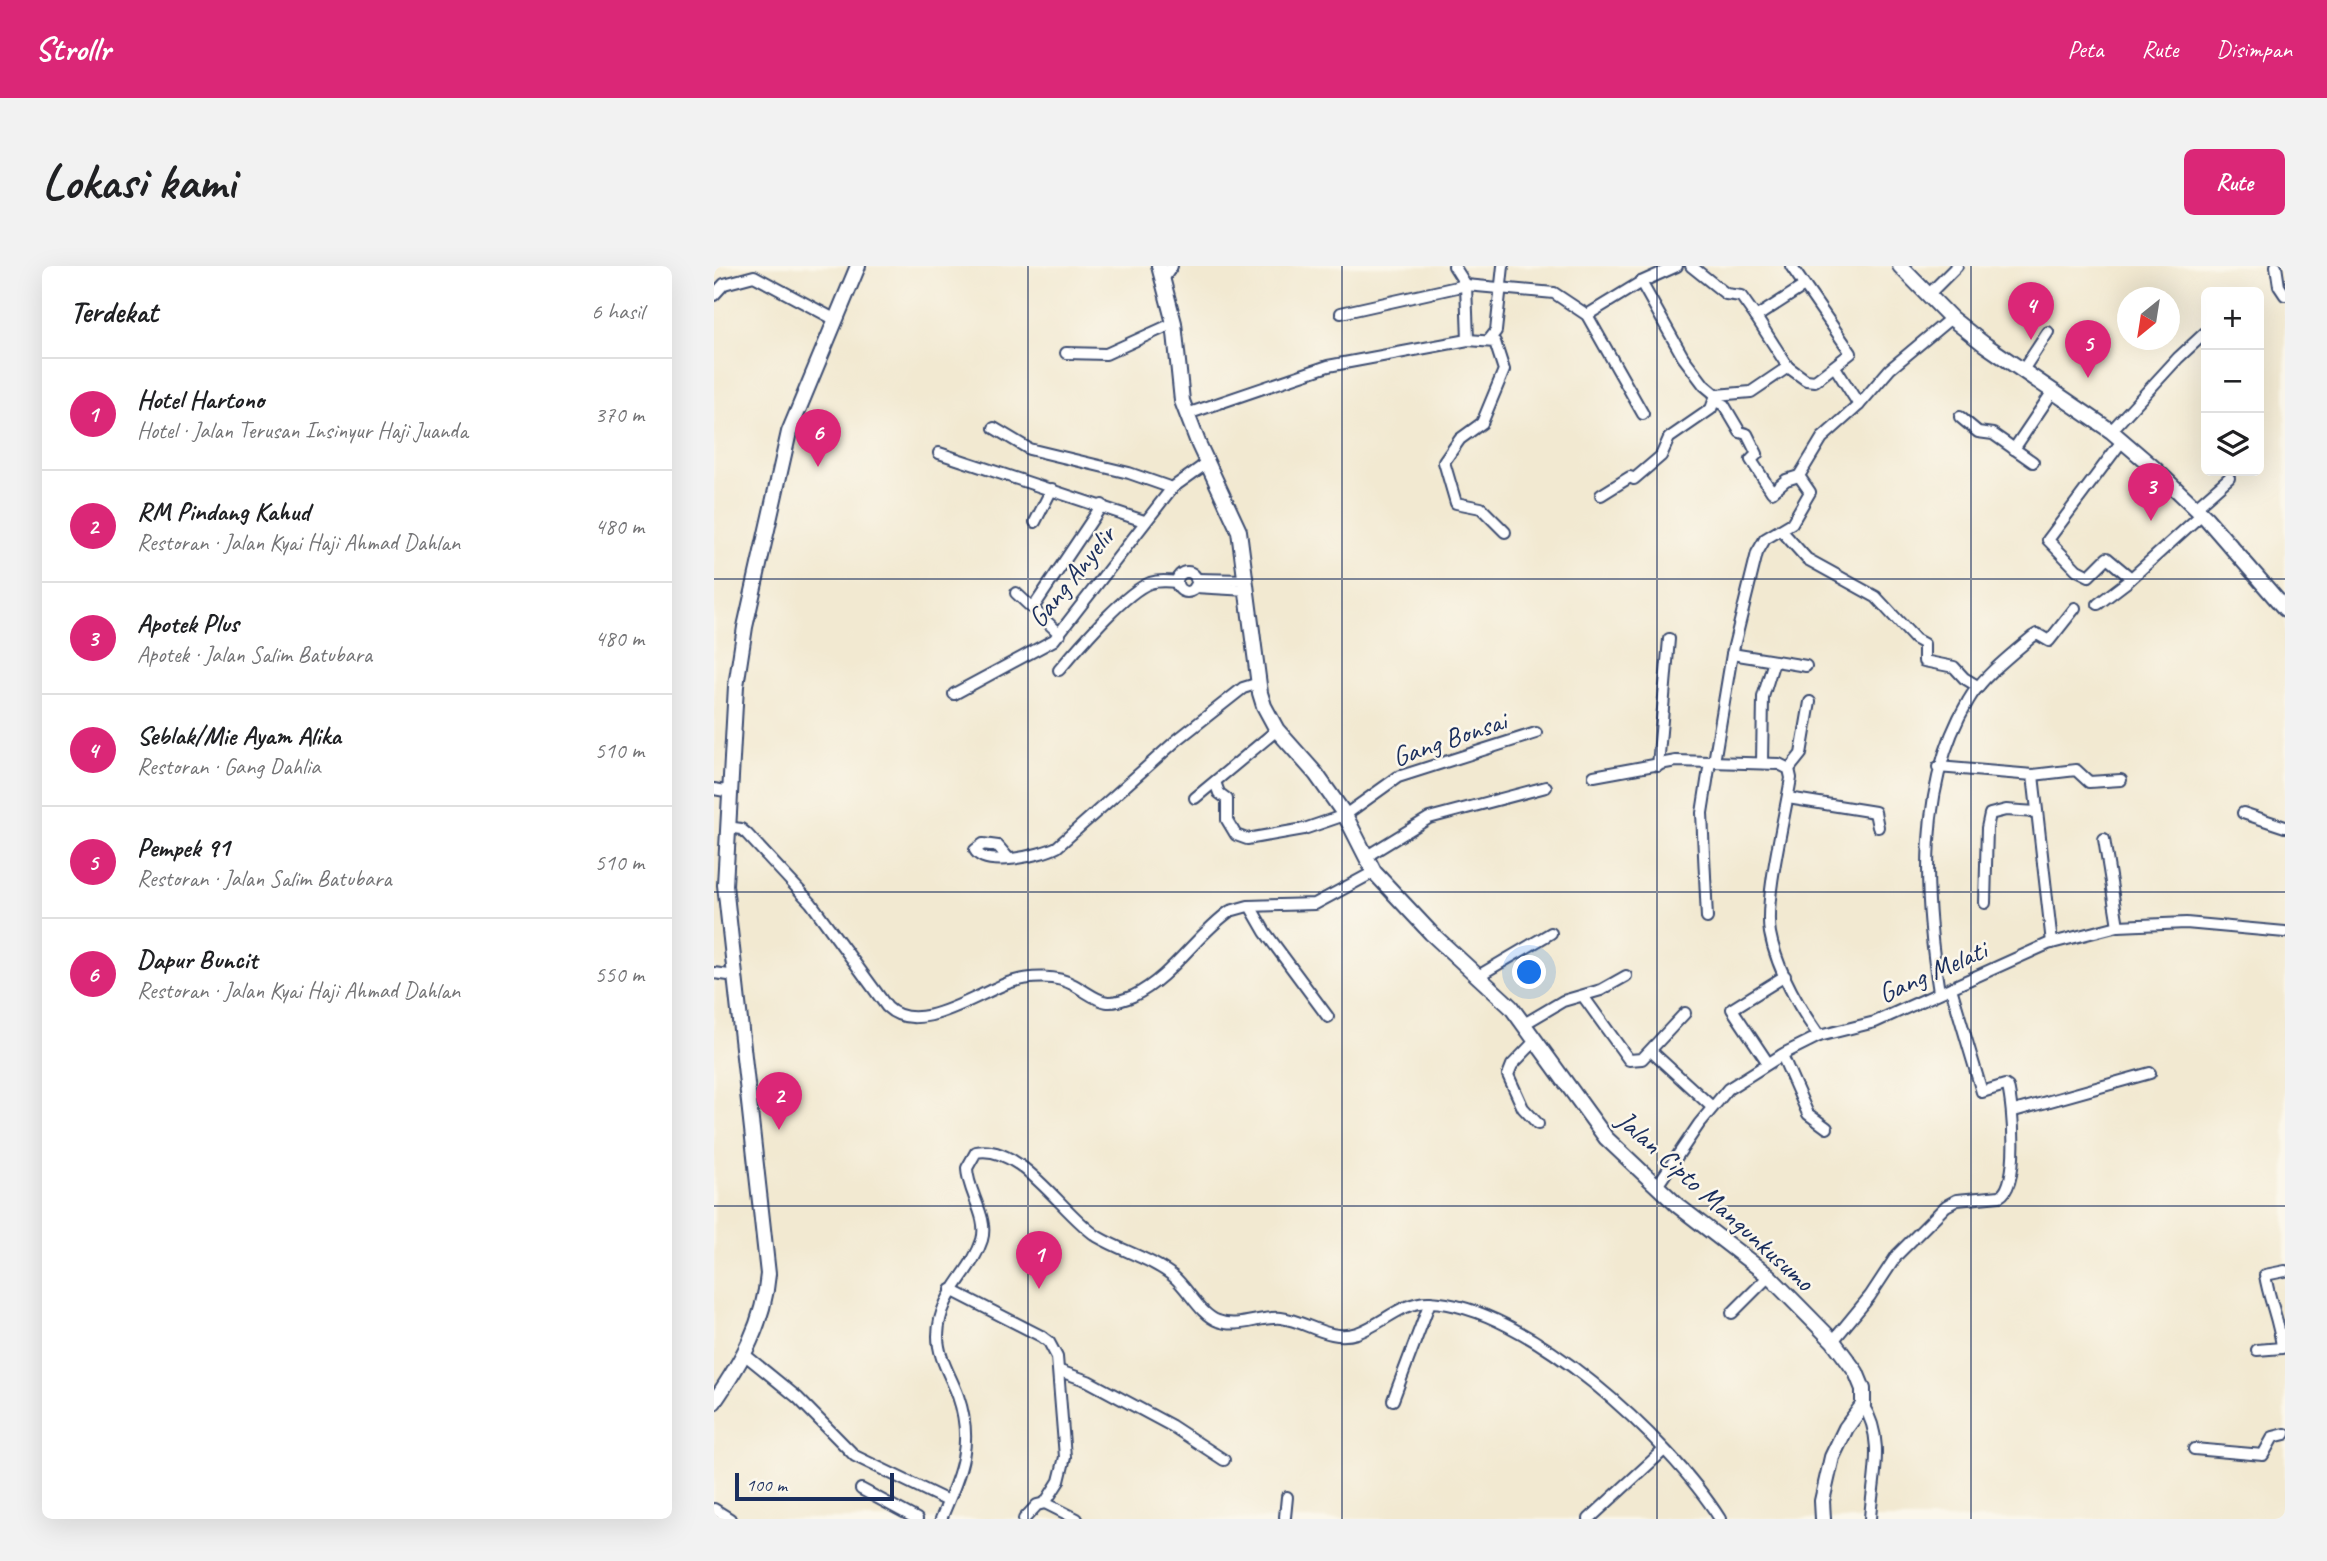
<!DOCTYPE html>
<html lang="id">
<head>
<meta charset="utf-8">
<style>
  :root { --surface:#fff; --page:#f2f2f2; --text:#202124; --muted:#757577; --line:#e0e0e0; --accent:#db2777 }
  body { margin:0; font-family:Caveat,sans-serif; background:var(--page); color:var(--text) }
  .controls { position:absolute; right:21px; top:21px; display:grid; overflow:hidden; border-radius:10px; box-shadow:0 7px 28px #0002 }
  .controls button { width:63px; height:63px; display:grid; place-items:center; padding:0; border:0; border-bottom:2px solid var(--line); background:var(--surface); color:var(--text); font:35px sans-serif }
  .compass { position:absolute; left:1403px; top:21px; width:63px; height:63px; border-radius:50%; background:var(--surface); box-shadow:0 7px 28px #0002; rotate:210deg }
  .scale { position:absolute; left:21px; bottom:18px; width:159px; box-sizing:border-box; padding-left:7px; border:4px solid #1b2f5e; border-top:0; font-size:19px; line-height:24px; white-space:nowrap; color:#1b2f5e; -webkit-text-stroke:5px #fbf7ec; paint-order:stroke }
  .you { position:absolute; left:816px; top:707px; width:24px; height:24px; margin:-18px; border:5px solid #fff; border-radius:50%; background:#1a73e8; box-shadow:0 0 0 10px #1a73e833 }
  .badge { display:grid; place-items:center; width:46px; height:46px; border-radius:50%; background:var(--accent); color:#fff; font-size:23px; font-weight:700 }
  .pin { position:absolute; translate:-50% -58px; filter:drop-shadow(0 2px 4px #0008) }
  .pin::after { content:''; position:absolute; top:37px; width:24px; height:21px; background:inherit; clip-path:polygon(0 0,100% 0,50% 100%) }
  .list { margin:0; padding:0; list-style:none }
  h2 { display:flex; justify-content:space-between; align-items:center; height:91px; margin:0; padding:0 28px; font-size:30px }
  h2 small { font-size:23px; font-weight:400; color:var(--muted) }
  .list li { display:grid; grid-template-columns:46px 1fr auto; gap:21px; align-items:center; box-sizing:border-box; height:112px; padding:0 28px; border-top:2px solid var(--line) }
  .list b { display:block; font-size:26px; white-space:nowrap }
  .list p { margin:0; font-size:23px; white-space:nowrap; color:var(--muted) }
  .list em { font-size:23px; font-style:normal; color:var(--muted) }
  .icon { flex:none; width:38px; height:38px; fill:none; stroke:currentColor; stroke-width:2; stroke-linecap:round; stroke-linejoin:round }
  .map { position:relative; flex:none; width:1571px; height:1253px; overflow:hidden; border-radius:10px }
  header { display:flex; align-items:center; gap:42px; box-sizing:border-box; height:98px; padding:0 35px; background:var(--accent); color:#fff }
  header strong { font-size:33px }
  nav { display:flex; gap:38px; margin-inline-start:auto; font-size:24px }
  .intro { display:flex; align-items:center; justify-content:space-between; box-sizing:border-box; height:168px; padding:0 42px }
  h1 { margin:0; font-size:49px }
  .button { padding:18px 32px; border-radius:10px; background:var(--accent); color:#fff; font-size:24px; font-weight:700 }
  main { display:flex; gap:42px; padding:0 42px }
  aside { flex:1; background:var(--surface); border-radius:10px; box-shadow:0 7px 28px #0002 }
  .map>svg:first-child { display:block }
  .lines { fill:none; stroke-linecap:round; stroke-linejoin:round }
  .street-casing { stroke:#3b4b6f; stroke-width:14 }
  .secondary-casing { stroke:#3b4b6f; stroke-width:18 }
  .street { stroke:#fff; stroke-width:10 }
  .secondary { stroke:#fff; stroke-width:14 }
  .grid { fill:none; stroke:#1b2f5e; stroke-width:2; stroke-opacity:0.55 }
  .labels { text-anchor:middle; stroke-width:5; stroke-linejoin:round; paint-order:stroke }
  .street-label { font-size:28px; fill:#1b2f5e; stroke:#fbf7ec }
</style>
</head>
<body>
<header>
<strong>Strollr</strong>
<nav><a>Peta</a><a>Rute</a><a>Disimpan</a></nav>
</header>
<div class="intro"><h1>Lokasi kami</h1><a class="button">Rute</a></div>
<main>
<aside>
<h2>Terdekat<small>6 hasil</small></h2>
<ul class="list">
<li><span class="badge">1</span><div><b>Hotel Hartono</b><p>Hotel · Jalan Terusan Insinyur Haji Juanda</p></div><em>370 m</em></li>
<li><span class="badge">2</span><div><b>RM Pindang Kahud</b><p>Restoran · Jalan Kyai Haji Ahmad Dahlan</p></div><em>480 m</em></li>
<li><span class="badge">3</span><div><b>Apotek Plus</b><p>Apotek · Jalan Salim Batubara</p></div><em>480 m</em></li>
<li><span class="badge">4</span><div><b>Seblak/Mie Ayam Alika</b><p>Restoran · Gang Dahlia</p></div><em>510 m</em></li>
<li><span class="badge">5</span><div><b>Pempek 91</b><p>Restoran · Jalan Salim Batubara</p></div><em>510 m</em></li>
<li><span class="badge">6</span><div><b>Dapur Buncit</b><p>Restoran · Jalan Kyai Haji Ahmad Dahlan</p></div><em>550 m</em></li>
</ul>
</aside>
<div class="map">
<svg width="1571" height="1253" viewBox="0 0 1571 1253">
  <rect width="100%" height="100%" fill="#fbf7ec"/>
  <filter id="ink" filterUnits="userSpaceOnUse"><feTurbulence type="fractalNoise" baseFrequency=".0143" numOctaves="2"/><feDisplacementMap in="SourceGraphic" scale="14" xChannelSelector="R" yChannelSelector="G"/><feConvolveMatrix kernelMatrix="1 2 1 2 8 2 1 2 1" color-interpolation-filters="sRGB"/></filter>
  <filter id="wash" filterUnits="userSpaceOnUse"><feTurbulence type="fractalNoise" baseFrequency=".00686" numOctaves="4" result="noise"/><feDisplacementMap in="SourceGraphic" scale="28" xChannelSelector="R" yChannelSelector="G"/><feGaussianBlur stdDeviation="1.57" result="paint"/><feColorMatrix in="noise" values="0 0 0 0 0 0 0 0 0 0 0 0 0 0 0 0 0 1.4 0 .05"/><feComposite in="paint" operator="in"/></filter>
  <g filter="url(#wash)">
    <rect width="100%" height="100%" fill="#f2e9d1"/>
  </g>
  <g filter="url(#ink)">
    <g class="lines">
      <!-- street casing -->
      <g class="street-casing">
        <g id="street">
          <path d="M 740,0 L 752,19 L 754,74"/>
          <path d="M 977,0 L 1012,28 L 1027,30 L 1042,51"/>
          <path d="M 1562,0 L 1565,20 L 1571,29"/>
          <path d="M 450,12 L 458,0"/>
          <path d="M 927,16 L 969,91 L 990,119 L 1002,129 L 1037,126 L 1074,101 L 1092,114 L 1101,115 L 1137,87 L 1077,0"/>
          <path d="M 0,29 L 10,18 L 40,10 L 122,54"/>
          <path d="M 1214,29 L 1243,0"/>
          <path d="M 627,47 L 752,19 L 840,27 L 873,49 L 929,148"/>
          <path d="M 873,49 L 927,16 L 963,0"/>
          <path d="M 775,74 L 782,65 L 789,0"/>
          <path d="M 352,87 L 392,88 L 460,57"/>
          <path d="M 1074,101 L 1042,51 L 1090,20"/>
          <path d="M 1121,101 L 1145,139"/>
          <path d="M 1309,104 L 1334,66"/>
          <path d="M 1001,135 L 1010,139 L 1026,166 L 1033,168 L 1043,188 L 1037,194 L 1058,226 L 1072,214 L 1085,210"/>
          <path d="M 473,148 L 614,100 L 754,74 L 781,76 L 790,104 L 768,157 L 746,173 L 730,196 L 742,237 L 767,242 L 791,266"/>
          <path d="M 1246,151 L 1264,166 L 1279,168 L 1319,196"/>
          <path d="M 280,162 L 315,183 L 415,207 L 458,222"/>
          <path d="M 1397,165 L 1464,92 L 1492,66"/>
          <path d="M 1408,175 L 1334,274 L 1363,304 L 1375,310 L 1393,292 L 1417,312"/>
          <path d="M 1300,183 L 1339,125"/>
          <path d="M 225,187 L 430,255"/>
          <path d="M 887,229 L 916,211 L 920,213 L 947,190 L 955,172 L 997,143 L 1002,129"/>
          <path d="M 1482,241 L 1515,212"/>
          <path d="M 321,256 L 338,223"/>
          <path d="M 1067,264 L 1093,293 L 1162,331 L 1201,373 L 1210,378 L 1210,395 L 1240,401 L 1250,412 L 1265,421"/>
          <circle cx="473" cy="316" r="10"/>
          <path d="M 482,313 L 533,314"/>
          <path d="M 481,321 L 533,324"/>
          <path d="M 302,327 L 346,368"/>
          <path d="M 1384,338 L 1413,316 L 1488,248"/>
          <path d="M 319,342 L 388,239"/>
          <path d="M 1018,388 L 1092,400"/>
          <path d="M 345,404 C 364,382 411,326 436,317 C 445,314 454,315 463,316"/>
          <path d="M 240,428 L 340,374 L 458,222 L 493,197"/>
          <path d="M 1000,496 L 1018,388 L 1043,287 L 1051,273 L 1078,257 L 1096,226 L 1085,210 L 1108,172 L 1145,139 L 1176,103 L 1237,52"/>
          <path d="M 1048,497 L 1049,431 L 1060,395"/>
          <path d="M 944,500 L 955,373"/>
          <path d="M 1224,501 L 1319,509 L 1362,504 L 1375,516 L 1407,514"/>
          <path d="M 1075,503 L 1087,488 L 1096,436"/>
          <path d="M 1319,509 L 1338,677"/>
          <path d="M 880,510 L 962,495 L 1065,498 L 1075,503 L 1077,512 C 1071,550 1050,633 1056,667 C 1063,704 1084,740 1105,770"/>
          <path d="M 501,516 L 505,527 L 513,533 L 513,554 L 522,569 L 533,573 L 590,563 L 631,549 L 684,511 L 822,467"/>
          <path d="M 0,523 L 17,526"/>
          <path d="M 481,532 L 563,464"/>
          <path d="M 1074,532 L 1161,546 L 1164,561"/>
          <path d="M 1529,547 L 1571,561"/>
          <path d="M 13,561 L 27,563 L 33,568 L 97,637 L 173,741 C 204,771 263,727 297,716 C 316,710 343,709 360,719 C 385,733 389,743 419,730 C 457,712 482,669 516,645 L 534,640 L 601,638 L 660,606"/>
          <path d="M 1390,573 L 1404,660"/>
          <path d="M 653,590 L 715,552 L 832,521"/>
          <path d="M 295,593 L 284,580 L 269,578 L 261,584 C 271,603 327,589 343,581 L 463,474 L 529,422 L 545,417"/>
          <path d="M 1271,637 L 1273,562 L 1276,548 L 1292,544 L 1322,546"/>
          <path d="M 536,640 L 551,666 L 614,751"/>
          <path d="M 993,652 L 988,547 L 996,496"/>
          <path d="M 0,707 L 22,710"/>
          <path d="M 764,710 L 837,667"/>
          <path d="M 1225,726 C 1210,631 1203,521 1254,435 C 1266,413 1299,387 1318,371 L 1323,368 L 1335,375 L 1361,342"/>
          <path d="M 869,730 L 915,794 L 928,793 L 971,747"/>
          <path d="M 810,758 L 849,735 L 887,724 L 912,710"/>
          <path d="M 822,774 L 798,799 L 794,809 L 809,842 L 824,858"/>
          <path d="M 937,785 L 998,841"/>
          <path d="M 1068,789 L 1094,848 L 1113,862"/>
          <path d="M 1054,797 L 1018,743 L 1071,710"/>
          <path d="M 1300,845 L 1436,807"/>
          <path d="M 943,920 L 985,858 L 1014,823 L 1071,787 L 1105,770 L 1161,756 L 1334,678 L 1404,660 L 1472,657 L 1571,666"/>
          <path d="M 237,1024 L 327,1070 L 335,1076 L 343,1091 L 351,1191 L 345,1215 L 331,1237"/>
          <path d="M 1018,1047 L 1055,1010"/>
          <path d="M 1119,1075 L 1156,1030 L 1183,989 L 1232,940 L 1243,934 L 1286,930 C 1306,920 1299,841 1294,821 L 1291,819 L 1268,826 L 1237,722"/>
          <path d="M 1543,1084 L 1568,1082 C 1566,1056 1555,1035 1551,1009 L 1571,1005"/>
          <path d="M 30,1088 L 84,1132 L 141,1190 L 234,1235"/>
          <path d="M 346,1105 L 374,1115 L 458,1160 L 510,1194"/>
          <path d="M 679,1134 L 716,1036"/>
          <path d="M 1149,1139 C 1172,1174 1158,1215 1156,1253"/>
          <path d="M 1480,1183 L 1549,1189 L 1559,1171 L 1571,1168"/>
          <path d="M 147,1223 L 203,1253"/>
          <path d="M 331,1237 L 363,1253"/>
          <path d="M 0,1243 L 16,1253"/>
          <path d="M 571,1251 L 573,1231"/>
          <path d="M 227,1253 C 245,1210 261,1179 244,1130 C 237,1110 224,1092 224,1070 C 225,1026 257,1009 268,974 C 275,951 253,925 253,902 L 262,886 C 307,877 349,949 384,971 C 408,985 438,993 459,1010 C 474,1022 486,1049 504,1055 C 524,1063 546,1050 567,1052 C 593,1055 615,1076 643,1067 C 669,1058 687,1036 715,1036 C 812,1039 957,1175 1006,1253"/>
          <path d="M 310,1253 L 323,1239 L 331,1237"/>
          <path d="M 875,1253 L 950,1184"/>
        </g>
      </g>
      <!-- secondary casing -->
      <g class="secondary-casing">
        <g id="secondary">
          <path d="M 445,0 L 460,57 L 468,135 L 485,179 L 525,265 L 546,427 L 550,440 L 563,464 L 602,508 L 631,549 L 660,606 L 717,667 L 797,741 L 892,872 L 963,939 L 1055,1010 L 1119,1075 L 1142,1106 L 1149,1123 L 1149,1139 L 1132,1162 L 1118,1191 L 1108,1235 L 1109,1253"/>
          <path d="M 1186,0 L 1237,52 L 1270,78 L 1397,165 L 1440,202 L 1492,252 L 1571,343"/>
          <path d="M 0,1136 C 28,1095 50,1057 54,1008 L 11,619 L 22,420 L 31,361 L 75,166 L 144,0"/>
        </g>
      </g>
      <!-- street -->
      <use href="#street" class="street"/>
      <!-- secondary -->
      <use href="#secondary" class="secondary"/>
    </g>
  </g>
  <!-- grid -->
  <path class="grid" d="M 314,0 L 314,1253M 628,0 L 628,1253M 943,0 L 943,1253M 1257,0 L 1257,1253M 0,313 L 1571,313M 0,626 L 1571,626M 0,940 L 1571,940"/>
  <g class="labels">
    <!-- street labels -->
    <g class="street-label">
      <text transform="translate(357 310) rotate(-51)" y="10">Gang Anyelir</text>
      <text transform="translate(735 472) rotate(-19)" y="10">Gang Bonsai</text>
      <text transform="translate(1218 705) rotate(-24)" y="10">Gang Melati</text>
      <text transform="translate(1002 934) rotate(42)" y="10">Jalan Cipto Mangunkusumo</text>
    </g>
  </g>
</svg>
<div class="controls">
<button>+</button>
<button>−</button>
<button><svg class="icon" aria-label="layers" viewBox="0 0 24 24"><path d="M12 4l9 5-9 5-9-5zM3 14l9 5 9-5"/></svg></button>
</div>
<svg class="compass" viewBox="-18 -18 36 36"><path d="M0-13l5 13h-10z" fill="#e53935"/><path d="M0 13l5-13h-10z" fill="#757577"/></svg>
<div class="scale">100 m</div>
<div class="you"></div>
<div class="pin badge" style="left:325px;top:1023px">1</div>
<div class="pin badge" style="left:65px;top:864px">2</div>
<div class="pin badge" style="left:1437px;top:255px">3</div>
<div class="pin badge" style="left:1317px;top:74px">4</div>
<div class="pin badge" style="left:1374px;top:112px">5</div>
<div class="pin badge" style="left:104px;top:201px">6</div>
</div>
</main>
</body>
</html>
